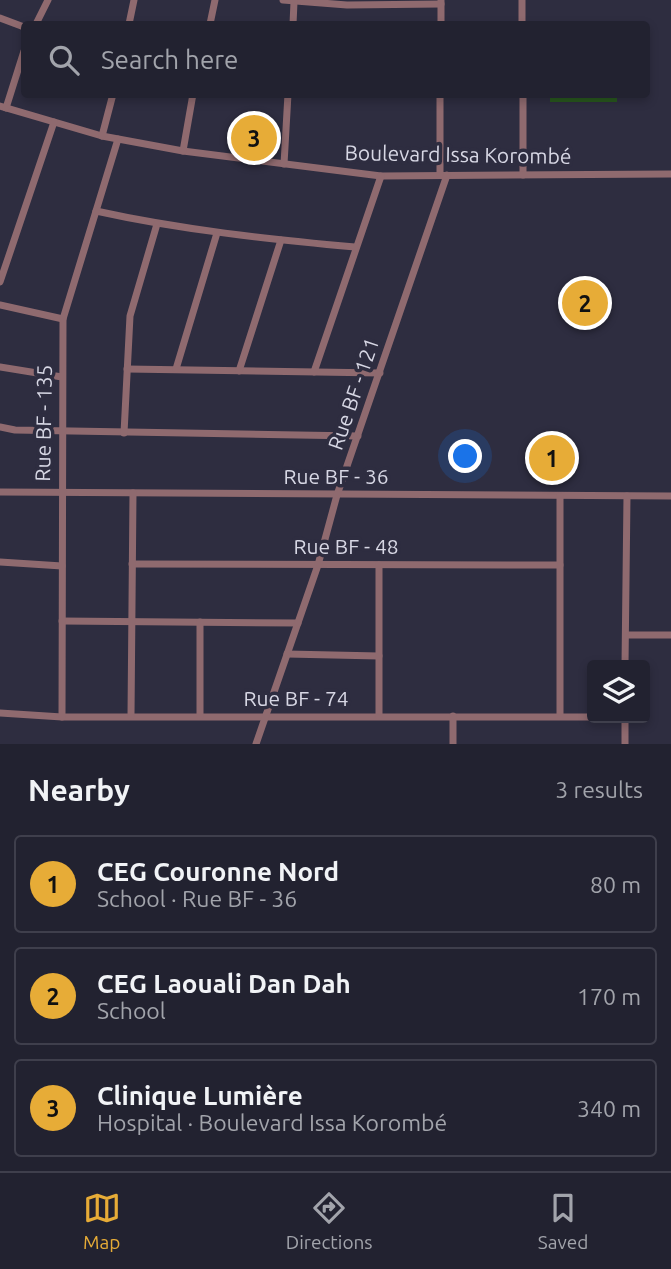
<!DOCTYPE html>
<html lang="en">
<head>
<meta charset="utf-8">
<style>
  :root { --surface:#222230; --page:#2a2a38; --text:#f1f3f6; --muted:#a2a4ab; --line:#3f3f4c; --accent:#e7ac37 }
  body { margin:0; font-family:Ubuntu,sans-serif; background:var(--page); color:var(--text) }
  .controls { position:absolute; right:21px; bottom:21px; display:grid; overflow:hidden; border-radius:7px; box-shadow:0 4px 10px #0003 }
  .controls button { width:63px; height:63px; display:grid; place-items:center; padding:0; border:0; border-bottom:2px solid var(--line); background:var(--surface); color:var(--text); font:35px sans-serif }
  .you { position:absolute; left:466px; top:457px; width:24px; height:24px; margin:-18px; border:5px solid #fff; border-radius:50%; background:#1a73e8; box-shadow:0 0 0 10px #1a73e833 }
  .badge { display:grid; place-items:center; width:46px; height:46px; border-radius:50%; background:var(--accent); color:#111; font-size:23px; font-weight:700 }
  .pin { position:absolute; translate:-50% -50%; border:4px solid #fff; box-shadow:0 2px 7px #0006 }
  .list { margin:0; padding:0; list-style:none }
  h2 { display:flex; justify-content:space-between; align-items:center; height:91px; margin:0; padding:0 28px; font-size:30px }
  h2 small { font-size:23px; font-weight:400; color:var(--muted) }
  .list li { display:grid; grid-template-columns:46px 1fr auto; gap:21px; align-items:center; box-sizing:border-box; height:98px; margin:0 14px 14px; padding:0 14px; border:2px solid var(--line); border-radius:7px }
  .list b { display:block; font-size:26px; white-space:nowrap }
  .list p { margin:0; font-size:23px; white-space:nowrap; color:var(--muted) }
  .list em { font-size:23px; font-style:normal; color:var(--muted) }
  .icon { flex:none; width:38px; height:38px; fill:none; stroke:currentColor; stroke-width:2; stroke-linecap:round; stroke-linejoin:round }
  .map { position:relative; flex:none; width:671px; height:744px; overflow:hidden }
  .search { position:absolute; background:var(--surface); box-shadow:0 4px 10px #0003; left:21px; right:21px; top:21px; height:77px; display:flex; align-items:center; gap:18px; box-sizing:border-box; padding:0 24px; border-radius:7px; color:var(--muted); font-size:26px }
  .sheet { height:427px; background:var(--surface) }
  nav { display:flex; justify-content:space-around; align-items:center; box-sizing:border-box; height:98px; border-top:2px solid var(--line); background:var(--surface); font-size:19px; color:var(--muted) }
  nav a { display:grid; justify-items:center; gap:4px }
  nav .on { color:var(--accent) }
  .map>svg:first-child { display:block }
  .green { fill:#28571e }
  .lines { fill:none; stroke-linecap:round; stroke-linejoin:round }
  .minor { stroke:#8f6a6f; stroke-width:7 }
  .labels { text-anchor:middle; stroke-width:7; stroke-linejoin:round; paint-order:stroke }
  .street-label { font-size:21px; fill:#d7d7e4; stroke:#2e2d40 }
</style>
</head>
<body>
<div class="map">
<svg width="671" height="744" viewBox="0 0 671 744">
  <rect width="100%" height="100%" fill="#2e2d40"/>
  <!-- green -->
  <rect class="green" x="550" y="95" width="67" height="7"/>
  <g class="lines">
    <!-- minor -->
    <g class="minor">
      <path d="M 283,0 L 347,5 L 441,4"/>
      <path d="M 522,0 L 522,24"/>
      <path d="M 0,18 L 24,27"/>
      <path d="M 36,24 L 48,0"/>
      <path d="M 129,24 L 134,0"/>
      <path d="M 210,24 L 215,0"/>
      <path d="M 293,24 L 294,2"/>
      <path d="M 441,24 L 441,1"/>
      <path d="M 523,94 L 523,175"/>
      <path d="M 0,106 L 102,136 L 183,151 L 381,176 L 671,174"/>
      <path d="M 6,108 L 24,51"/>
      <path d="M 102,136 L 113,94"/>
      <path d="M 183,151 L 193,94"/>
      <path d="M 284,164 L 288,94"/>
      <path d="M 440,175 L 440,94"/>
      <path d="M 96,211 C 182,230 268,239 355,247"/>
      <path d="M 0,282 L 54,122"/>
      <path d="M 0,305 L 63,319"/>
      <path d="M 0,367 L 62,377"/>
      <path d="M 127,369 L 380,373"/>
      <path d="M 176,369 L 217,233"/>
      <path d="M 239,371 L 281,240"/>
      <path d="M 314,372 L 381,176"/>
      <path d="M 0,427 L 15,430 L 358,436"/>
      <path d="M 124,433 L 130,316 L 157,224"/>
      <path d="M 0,492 L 671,496"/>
      <path d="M 560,496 L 560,716"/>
      <path d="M 0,562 L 62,566"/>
      <path d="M 132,564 L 560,565"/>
      <path d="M 62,621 L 298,623"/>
      <path d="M 626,635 L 671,635"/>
      <path d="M 287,654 L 379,656"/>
      <path d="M 625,665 L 627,496"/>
      <path d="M 0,713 L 62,717 L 592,717"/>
      <path d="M 131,716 L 133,493"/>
      <path d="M 200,716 L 200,622"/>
      <path d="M 379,716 L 379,565"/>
      <path d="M 453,716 L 453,744"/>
      <path d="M 62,717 L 63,319 L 118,139"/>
      <path d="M 625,718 L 625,744"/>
      <path d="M 256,744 L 318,565 L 337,495 L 447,175"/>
    </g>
  </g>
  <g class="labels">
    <!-- street labels -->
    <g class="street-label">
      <text transform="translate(458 155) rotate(1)" y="7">Boulevard Issa Korombé</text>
      <text transform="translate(354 394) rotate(-71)" y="7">Rue BF - 121</text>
      <text transform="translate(44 423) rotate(-89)" y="7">Rue BF - 135</text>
      <text x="336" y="484">Rue BF - 36</text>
      <text x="346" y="554">Rue BF - 48</text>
      <text x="296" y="706">Rue BF - 74</text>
    </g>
  </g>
</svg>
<div class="controls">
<button><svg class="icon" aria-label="layers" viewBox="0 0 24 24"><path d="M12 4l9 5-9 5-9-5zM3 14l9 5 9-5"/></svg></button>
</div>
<div class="you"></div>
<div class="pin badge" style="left:552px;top:458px">1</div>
<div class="pin badge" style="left:585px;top:303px">2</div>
<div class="pin badge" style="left:254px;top:138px">3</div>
<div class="search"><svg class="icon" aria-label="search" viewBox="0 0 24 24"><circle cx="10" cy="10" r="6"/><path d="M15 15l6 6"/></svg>Search here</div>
</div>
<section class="sheet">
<h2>Nearby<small>3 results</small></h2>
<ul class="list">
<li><span class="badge">1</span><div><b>CEG Couronne Nord</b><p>School · Rue BF - 36</p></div><em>80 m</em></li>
<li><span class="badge">2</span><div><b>CEG Laouali Dan Dah</b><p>School</p></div><em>170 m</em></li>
<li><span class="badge">3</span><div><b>Clinique Lumière</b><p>Hospital · Boulevard Issa Korombé</p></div><em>340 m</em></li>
</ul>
</section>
<nav>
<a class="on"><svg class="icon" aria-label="map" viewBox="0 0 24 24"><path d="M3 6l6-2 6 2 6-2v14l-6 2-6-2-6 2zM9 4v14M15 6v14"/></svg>Map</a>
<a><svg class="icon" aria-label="directions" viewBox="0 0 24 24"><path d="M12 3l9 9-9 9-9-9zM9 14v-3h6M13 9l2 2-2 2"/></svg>Directions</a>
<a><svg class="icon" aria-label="saved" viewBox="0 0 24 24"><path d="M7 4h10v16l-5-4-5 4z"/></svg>Saved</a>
</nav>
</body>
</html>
